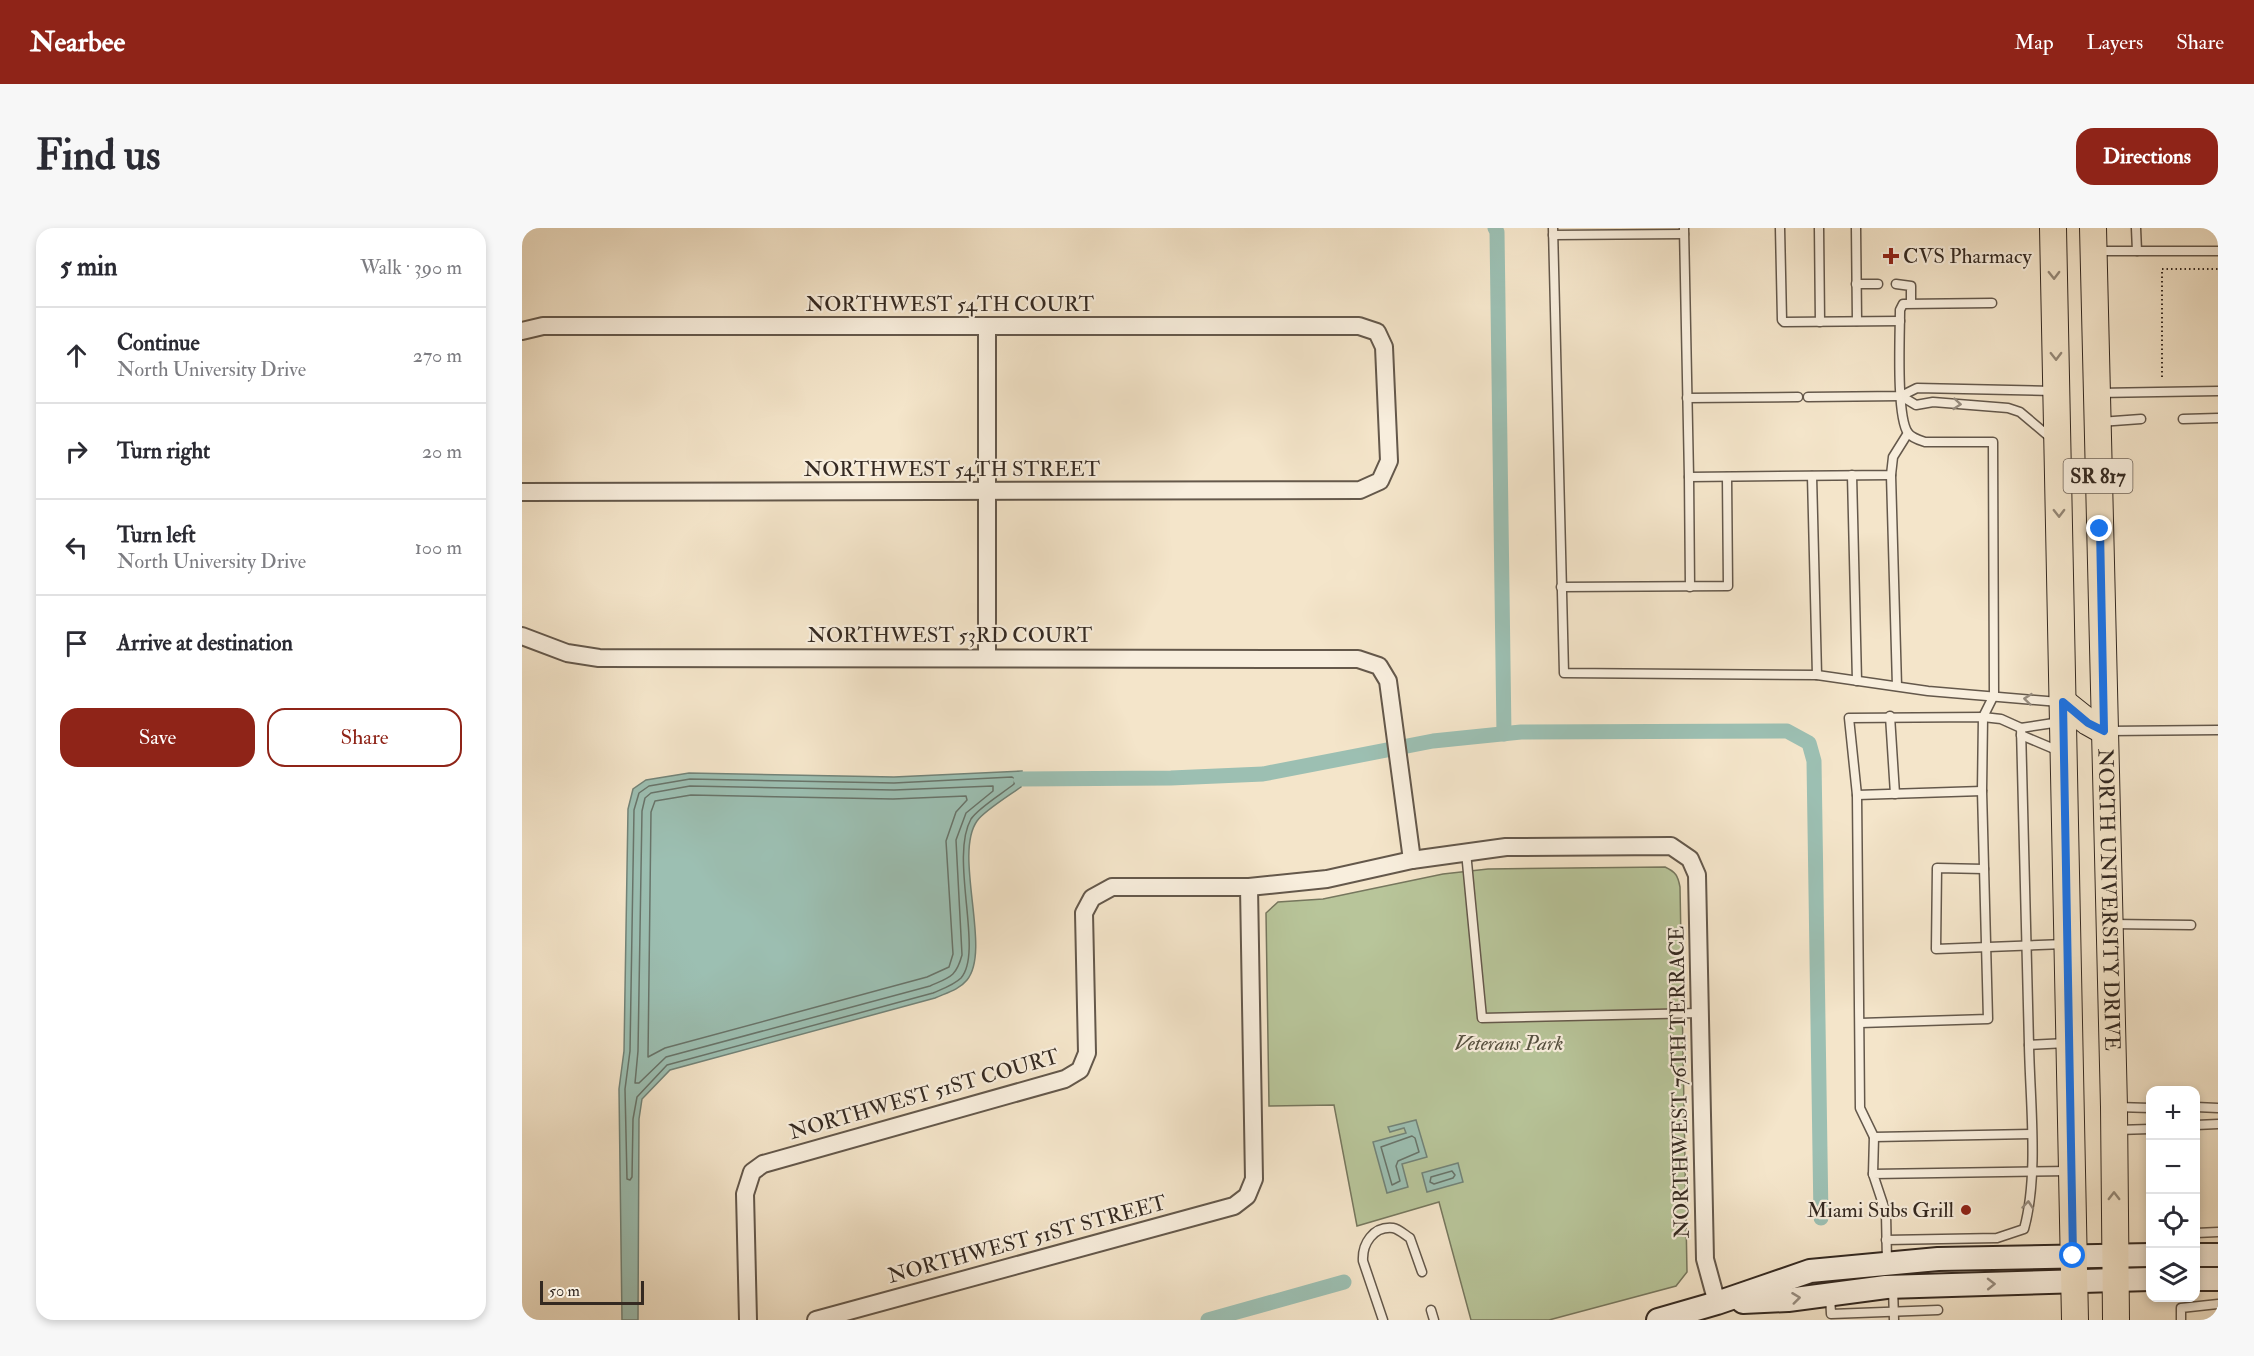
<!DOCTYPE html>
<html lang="en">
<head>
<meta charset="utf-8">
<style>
  :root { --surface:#fff; --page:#f7f7f7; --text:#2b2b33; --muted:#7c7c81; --line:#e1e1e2; --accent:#8f2418 }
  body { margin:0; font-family:"IM FELL Double Pica",serif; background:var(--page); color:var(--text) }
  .controls { position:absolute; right:18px; bottom:18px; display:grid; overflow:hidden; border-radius:12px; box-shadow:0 3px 9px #0003 }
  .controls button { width:54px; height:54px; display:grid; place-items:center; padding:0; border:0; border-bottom:2px solid var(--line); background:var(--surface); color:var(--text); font:30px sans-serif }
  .scale { position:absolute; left:18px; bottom:15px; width:104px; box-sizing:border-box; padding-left:6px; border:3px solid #342921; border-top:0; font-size:16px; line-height:21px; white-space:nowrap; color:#342921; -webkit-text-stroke:4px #f8eedd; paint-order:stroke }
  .stop { position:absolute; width:18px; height:18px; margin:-14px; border:4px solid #1a73e8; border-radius:50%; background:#fff }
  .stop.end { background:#1a73e8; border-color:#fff; box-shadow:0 2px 6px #0008 }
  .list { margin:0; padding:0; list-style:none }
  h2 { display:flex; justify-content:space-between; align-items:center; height:78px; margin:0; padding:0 24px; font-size:26px }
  h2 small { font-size:20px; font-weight:400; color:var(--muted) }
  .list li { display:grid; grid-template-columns:39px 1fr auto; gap:18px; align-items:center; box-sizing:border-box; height:96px; padding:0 24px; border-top:2px solid var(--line) }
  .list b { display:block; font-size:22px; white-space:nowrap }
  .list p { margin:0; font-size:20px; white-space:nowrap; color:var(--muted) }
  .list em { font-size:20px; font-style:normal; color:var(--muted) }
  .actions { display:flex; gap:12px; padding:18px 24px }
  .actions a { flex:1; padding:14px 0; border:2px solid var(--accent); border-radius:18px; text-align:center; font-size:21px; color:var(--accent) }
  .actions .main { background:var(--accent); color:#fff }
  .icon { flex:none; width:33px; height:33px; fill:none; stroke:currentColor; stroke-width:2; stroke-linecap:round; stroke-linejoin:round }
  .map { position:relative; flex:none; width:1696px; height:1092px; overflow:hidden; border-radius:18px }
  header { display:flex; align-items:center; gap:36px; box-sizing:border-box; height:84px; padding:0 30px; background:var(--accent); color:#fff }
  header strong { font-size:28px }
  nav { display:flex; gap:33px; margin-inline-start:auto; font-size:21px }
  .intro { display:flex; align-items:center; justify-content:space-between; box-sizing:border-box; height:144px; padding:0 36px }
  h1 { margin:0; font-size:42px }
  .button { padding:15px 27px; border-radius:18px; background:var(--accent); color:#fff; font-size:21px; font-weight:700 }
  main { display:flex; gap:36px; padding:0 36px }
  aside { flex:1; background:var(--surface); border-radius:18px; box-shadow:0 3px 9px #0003 }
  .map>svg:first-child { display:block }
  .green { fill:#b8c59a; stroke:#76775e; stroke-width:1.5 }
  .water { fill:#9cbfb2; stroke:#728378; stroke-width:1.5 }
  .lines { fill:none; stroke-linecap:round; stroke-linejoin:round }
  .shore { stroke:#68746a; stroke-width:1.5 }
  .canal { stroke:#9cbfb2; stroke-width:15 }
  .lane-casing { stroke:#64584b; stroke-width:11 }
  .street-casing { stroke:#64584b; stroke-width:20 }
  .secondary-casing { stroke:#342921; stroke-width:26 }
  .primary-casing { stroke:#342921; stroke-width:28 }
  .path { stroke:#342921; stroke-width:2; stroke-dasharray:1.5 3; stroke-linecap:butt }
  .lane { stroke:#f8eedd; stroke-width:8 }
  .street { stroke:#f8eedd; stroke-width:16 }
  .secondary { stroke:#f8eedd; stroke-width:22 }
  .primary { stroke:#f4e5ca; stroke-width:26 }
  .oneway { stroke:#948776 }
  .oneway2 { stroke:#968c7f }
  .route { stroke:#1a73e8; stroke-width:8 }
  .poi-dot { fill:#8f2418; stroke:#f8eedd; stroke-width:2 }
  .labels { text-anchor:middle; stroke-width:4.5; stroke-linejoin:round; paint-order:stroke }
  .shield { fill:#f8eedd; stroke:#6f6459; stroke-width:1.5 }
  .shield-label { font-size:20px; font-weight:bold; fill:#342921 }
  .poi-label { font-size:21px; fill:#342921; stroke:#f8eedd; text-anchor:start }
  .street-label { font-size:21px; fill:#342921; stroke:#f8eedd }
  .park-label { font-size:21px; font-style:italic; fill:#55503f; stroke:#f8eedd }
</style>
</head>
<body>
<header>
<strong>Nearbee</strong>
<nav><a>Map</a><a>Layers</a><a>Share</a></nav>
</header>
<div class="intro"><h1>Find us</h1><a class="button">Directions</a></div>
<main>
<aside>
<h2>5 min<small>Walk · 390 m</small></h2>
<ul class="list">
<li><svg class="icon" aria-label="ahead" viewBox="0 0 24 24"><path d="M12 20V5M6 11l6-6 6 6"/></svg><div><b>Continue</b><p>North University Drive</p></div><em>270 m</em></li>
<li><svg class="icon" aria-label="right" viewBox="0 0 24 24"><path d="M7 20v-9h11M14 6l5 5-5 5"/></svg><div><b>Turn right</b></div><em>20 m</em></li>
<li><svg class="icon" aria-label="left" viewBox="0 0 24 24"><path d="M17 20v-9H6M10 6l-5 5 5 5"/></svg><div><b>Turn left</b><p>North University Drive</p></div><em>100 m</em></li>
<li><svg class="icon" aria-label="arrive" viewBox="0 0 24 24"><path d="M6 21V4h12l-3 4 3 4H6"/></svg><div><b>Arrive at destination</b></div></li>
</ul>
<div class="actions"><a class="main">Save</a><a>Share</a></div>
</aside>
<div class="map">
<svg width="1696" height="1092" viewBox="0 0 1696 1092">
  <rect width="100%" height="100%" fill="#f4e5ca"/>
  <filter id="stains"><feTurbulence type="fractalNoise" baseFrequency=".00333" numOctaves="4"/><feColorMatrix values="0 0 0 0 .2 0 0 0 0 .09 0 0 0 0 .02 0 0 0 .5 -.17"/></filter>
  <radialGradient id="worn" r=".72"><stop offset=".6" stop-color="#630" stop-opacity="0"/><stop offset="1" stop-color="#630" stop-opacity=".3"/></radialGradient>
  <!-- green -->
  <path class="green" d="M 1143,639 C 1154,644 1156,648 1158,659 L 1165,1044 L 1154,1058 L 1027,1092 L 949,1092 L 917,974 L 835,998 L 812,877 L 747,878 L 744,685 L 756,674 L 801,671 L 921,646 L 966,641 Z"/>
  <!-- water -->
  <g class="water">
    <path d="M 500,543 L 499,559 C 488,567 462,583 455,593 C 431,627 470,722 445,752 C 437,762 424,765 413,770 L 148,842 L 120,871 L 117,891 L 116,1092 L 100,1092 L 97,861 L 102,823 L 106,581 L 111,561 L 124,552 L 167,545 L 372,549 Z"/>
    <path d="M 894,892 L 905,929 L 880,936 L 886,959 L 865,965 L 851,914 L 884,905 L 882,900 L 868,904 L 866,899 Z"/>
    <path d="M 936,935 L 941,954 L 905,964 L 900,945 Z"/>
  </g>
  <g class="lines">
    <!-- shore -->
    <g class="shore">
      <path d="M 490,549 L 493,551 L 492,556 C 481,565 456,580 449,591 C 427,630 462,724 439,750 C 432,757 420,761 411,765 L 145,837 L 115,869 L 111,891 L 110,949 L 108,952 L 105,951 L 103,861 L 108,823 L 112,582 L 117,565 L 127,558 L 168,551 L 372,555 Z"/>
      <path d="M 168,558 L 372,562 L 471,558 L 471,563 L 444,585 L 434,612 L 440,727 C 434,749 428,749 408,758 L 144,829 L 117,855 L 113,855 L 116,823 L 120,583 L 123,570 L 129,565 Z"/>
      <path d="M 169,567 L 371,571 L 444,568 L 445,572 L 434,584 L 424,613 L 431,726 L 427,739 L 405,749 L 143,820 L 126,829 L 129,584 L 133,573 Z"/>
      <path d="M 890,908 L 893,910 L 897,924 L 876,933 L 874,938 L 878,953 L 870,957 L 859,919 Z"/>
      <path d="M 930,943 L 933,947 L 931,950 L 912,956 L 908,954 L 909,949 Z"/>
    </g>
    <!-- canal -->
    <g class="canal">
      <path d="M 973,0 L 975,4 L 982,506"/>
      <path d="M 499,551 L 649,550 L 741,546 L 911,513 L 999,504 L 1265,503 L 1287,515 L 1292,533 L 1299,990"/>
      <path d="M 686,1092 L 822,1054"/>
    </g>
    <!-- lane casing -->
    <g class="lane-casing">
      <g id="lane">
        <path d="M 1031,0 L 1042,445 L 1295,447 L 1406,463 L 1537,474"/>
        <path d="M 1162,0 L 1167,249 L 1369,247 L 1371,229 L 1386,205"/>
        <path d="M 1258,0 L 1260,92 L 1262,94 L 1378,93"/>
        <path d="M 1297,0 L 1298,94"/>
        <path d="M 1334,0 L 1335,93"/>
        <path d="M 1614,0 L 1615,23"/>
        <path d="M 1031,7 L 1162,6"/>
        <path d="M 1575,23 L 1696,23"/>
        <path d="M 1334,56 L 1356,56"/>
        <path d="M 1374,56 L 1389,58 L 1389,75"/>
        <path d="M 1576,165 L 1696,163"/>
        <path d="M 1379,168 L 1394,177 L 1411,174 L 1486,180 L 1498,184 L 1530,211"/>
        <path d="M 1286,169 L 1379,168 L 1395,160 L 1531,163"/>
        <path d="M 1165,170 L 1276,169"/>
        <path d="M 1661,191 L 1696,190"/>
        <path d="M 1578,194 L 1619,191"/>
        <path d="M 1330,247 L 1335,453"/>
        <path d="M 1369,247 L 1375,458"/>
        <path d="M 1290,248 L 1295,447"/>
        <path d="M 1167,249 L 1168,359"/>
        <path d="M 1039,359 L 1206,358 L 1205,249"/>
        <path d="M 1368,488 L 1373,566"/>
        <path d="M 1499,500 L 1538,494"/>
        <path d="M 1585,503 L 1696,502"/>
        <path d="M 1499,507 L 1537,523"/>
        <path d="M 1335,567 L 1460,563"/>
        <path d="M 944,624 L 960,790 L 1178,785"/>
        <path d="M 1462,641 L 1415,640 L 1414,721 L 1543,716"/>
        <path d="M 1589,696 L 1669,697"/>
        <path d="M 1338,795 L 1466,791 L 1460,563 L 1461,489 L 1472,467 L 1471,214 L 1403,214 C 1397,212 1390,210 1386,205 C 1374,188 1378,107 1378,82 L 1381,76 L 1470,75"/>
        <path d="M 1595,879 L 1628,880"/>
        <path d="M 1674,879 L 1696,880"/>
        <path d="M 1674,897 L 1696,896"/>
        <path d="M 1595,902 L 1628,901"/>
        <path d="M 1509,906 L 1352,909 L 1338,880 L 1335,567 L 1327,490 L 1461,489 L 1479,491 L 1499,500 L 1507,817 L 1545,815"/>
        <path d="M 1351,946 L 1352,909"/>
        <path d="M 1674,1005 L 1696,1004"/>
        <path d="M 1364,1012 L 1475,1010 L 1502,1001 C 1517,947 1508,874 1507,817"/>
        <path d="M 1365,1034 L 1364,985 L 1351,946 L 1548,943"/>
        <path d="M 1371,1059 L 1372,1092"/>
        <path d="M 1308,1067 L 1309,1086 L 1416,1082"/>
        <path d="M 909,1082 L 912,1092"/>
        <path d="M 861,1092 L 841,1033 C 840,1016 851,998 871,1000 C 877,1001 883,1007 888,1010 L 900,1044"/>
        <path d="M 1659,1092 L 1659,1080 L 1696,1076"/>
      </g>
    </g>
    <!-- street casing -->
    <g class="street-casing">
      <g id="street">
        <path d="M 465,98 L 465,429"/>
        <path d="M 0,103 L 21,98 L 837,98 L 855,104 L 862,119 L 867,233 L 858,253 L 838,262 L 0,264"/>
        <path d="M 0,408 L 45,425 L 77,430 L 836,431 L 857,438 L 866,453 L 890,632"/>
        <path d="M 226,1092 L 223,966 L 230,944 L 241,936 L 543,851 L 558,842 L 565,825 L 562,685 L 570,670 L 590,659 L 727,659 L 805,651 L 890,632 L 984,619 L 1149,618 L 1168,631 L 1175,647 L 1183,1031 L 1195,1075"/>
        <path d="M 294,1092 L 712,978 L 725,968 L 732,951 L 727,659"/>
      </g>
    </g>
    <!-- secondary casing -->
    <g class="secondary-casing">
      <g id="secondary">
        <path d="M 1674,1027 L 1696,1027"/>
        <path d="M 1674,1051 L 1696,1051"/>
        <path d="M 1221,1074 L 1266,1072 L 1364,1059 L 1628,1051"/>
        <path d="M 1136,1092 L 1195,1075 L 1288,1043 L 1416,1031 L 1628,1027"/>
      </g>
    </g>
    <!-- primary casing -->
    <g class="primary-casing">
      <g id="primary">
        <path d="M 1531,0 L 1553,1092"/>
        <path id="s1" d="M 1571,0 L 1592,879 L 1594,1092"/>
        <path d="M 1541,474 L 1566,494 L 1582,503"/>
      </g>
    </g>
    <!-- path -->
    <path class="path" d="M 1640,149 L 1640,41 L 1696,41"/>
    <!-- lane -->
    <use href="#lane" class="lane"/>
    <!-- street -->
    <use href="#street" class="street"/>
    <!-- secondary -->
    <use href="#secondary" class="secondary"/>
    <!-- primary -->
    <use href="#primary" class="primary"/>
  </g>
  <!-- one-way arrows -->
  <defs><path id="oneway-chevron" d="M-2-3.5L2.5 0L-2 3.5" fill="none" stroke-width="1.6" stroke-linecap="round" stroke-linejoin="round" transform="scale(1.5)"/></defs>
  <g class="oneway">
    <use href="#oneway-chevron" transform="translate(1532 47) rotate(89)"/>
    <use href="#oneway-chevron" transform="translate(1534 128) rotate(89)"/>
    <use href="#oneway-chevron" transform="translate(1537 285) rotate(89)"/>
    <use href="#oneway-chevron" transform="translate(1592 968) rotate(-90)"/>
  </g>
  <g class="oneway2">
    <use href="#oneway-chevron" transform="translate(1435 176) rotate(5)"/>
    <use href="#oneway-chevron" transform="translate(1506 471) rotate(-174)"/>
    <use href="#oneway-chevron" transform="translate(1506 977) rotate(-85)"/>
    <use href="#oneway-chevron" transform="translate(1469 1056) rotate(-1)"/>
    <use href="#oneway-chevron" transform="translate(1274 1070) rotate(-7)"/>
  </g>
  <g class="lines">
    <!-- route -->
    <path class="route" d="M 1551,1028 L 1541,474 L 1566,495 L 1582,503 L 1578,301"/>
  </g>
  <!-- markers -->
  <g class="poi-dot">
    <path d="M1366 19h6v6h6v6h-6v6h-6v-6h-6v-6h6z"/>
    <circle cx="1444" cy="982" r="6"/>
  </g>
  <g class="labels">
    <!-- shield labels -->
    <rect class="shield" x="1541.5" y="231" width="69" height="34" rx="4.5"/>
    <g class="shield-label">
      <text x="1576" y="255">SR 817</text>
    </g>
    <!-- poi labels -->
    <g class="poi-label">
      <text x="1381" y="35">CVS Pharmacy</text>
      <text x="1432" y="989" text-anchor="end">Miami Subs Grill</text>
    </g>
    <!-- street labels -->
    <g class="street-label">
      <text x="428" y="83">NORTHWEST 54TH COURT</text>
      <text x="430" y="248">NORTHWEST 54TH STREET</text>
      <text x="428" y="414">NORTHWEST 53RD COURT</text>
      <text dy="7" stroke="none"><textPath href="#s1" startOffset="672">NORTH UNIVERSITY DRIVE</textPath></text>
      <text transform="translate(1157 854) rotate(-91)" y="7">NORTHWEST 76TH TERRACE</text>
      <text transform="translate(402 866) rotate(-16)" y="7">NORTHWEST 51ST COURT</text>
      <text transform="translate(505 1011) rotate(-15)" y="7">NORTHWEST 51ST STREET</text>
    </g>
    <!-- park labels -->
    <g class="park-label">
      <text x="987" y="822">Veterans Park</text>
    </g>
  </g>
  <rect width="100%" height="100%" filter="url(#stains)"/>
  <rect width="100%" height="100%" fill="url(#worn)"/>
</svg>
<div class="controls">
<button>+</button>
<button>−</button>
<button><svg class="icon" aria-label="locate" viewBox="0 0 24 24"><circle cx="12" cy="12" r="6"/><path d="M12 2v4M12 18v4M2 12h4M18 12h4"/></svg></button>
<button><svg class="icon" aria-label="layers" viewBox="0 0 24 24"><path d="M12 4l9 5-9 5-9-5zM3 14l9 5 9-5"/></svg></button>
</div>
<div class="scale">50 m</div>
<div class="stop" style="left:1551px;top:1028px"></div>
<div class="stop end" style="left:1578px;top:301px"></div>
</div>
</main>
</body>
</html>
